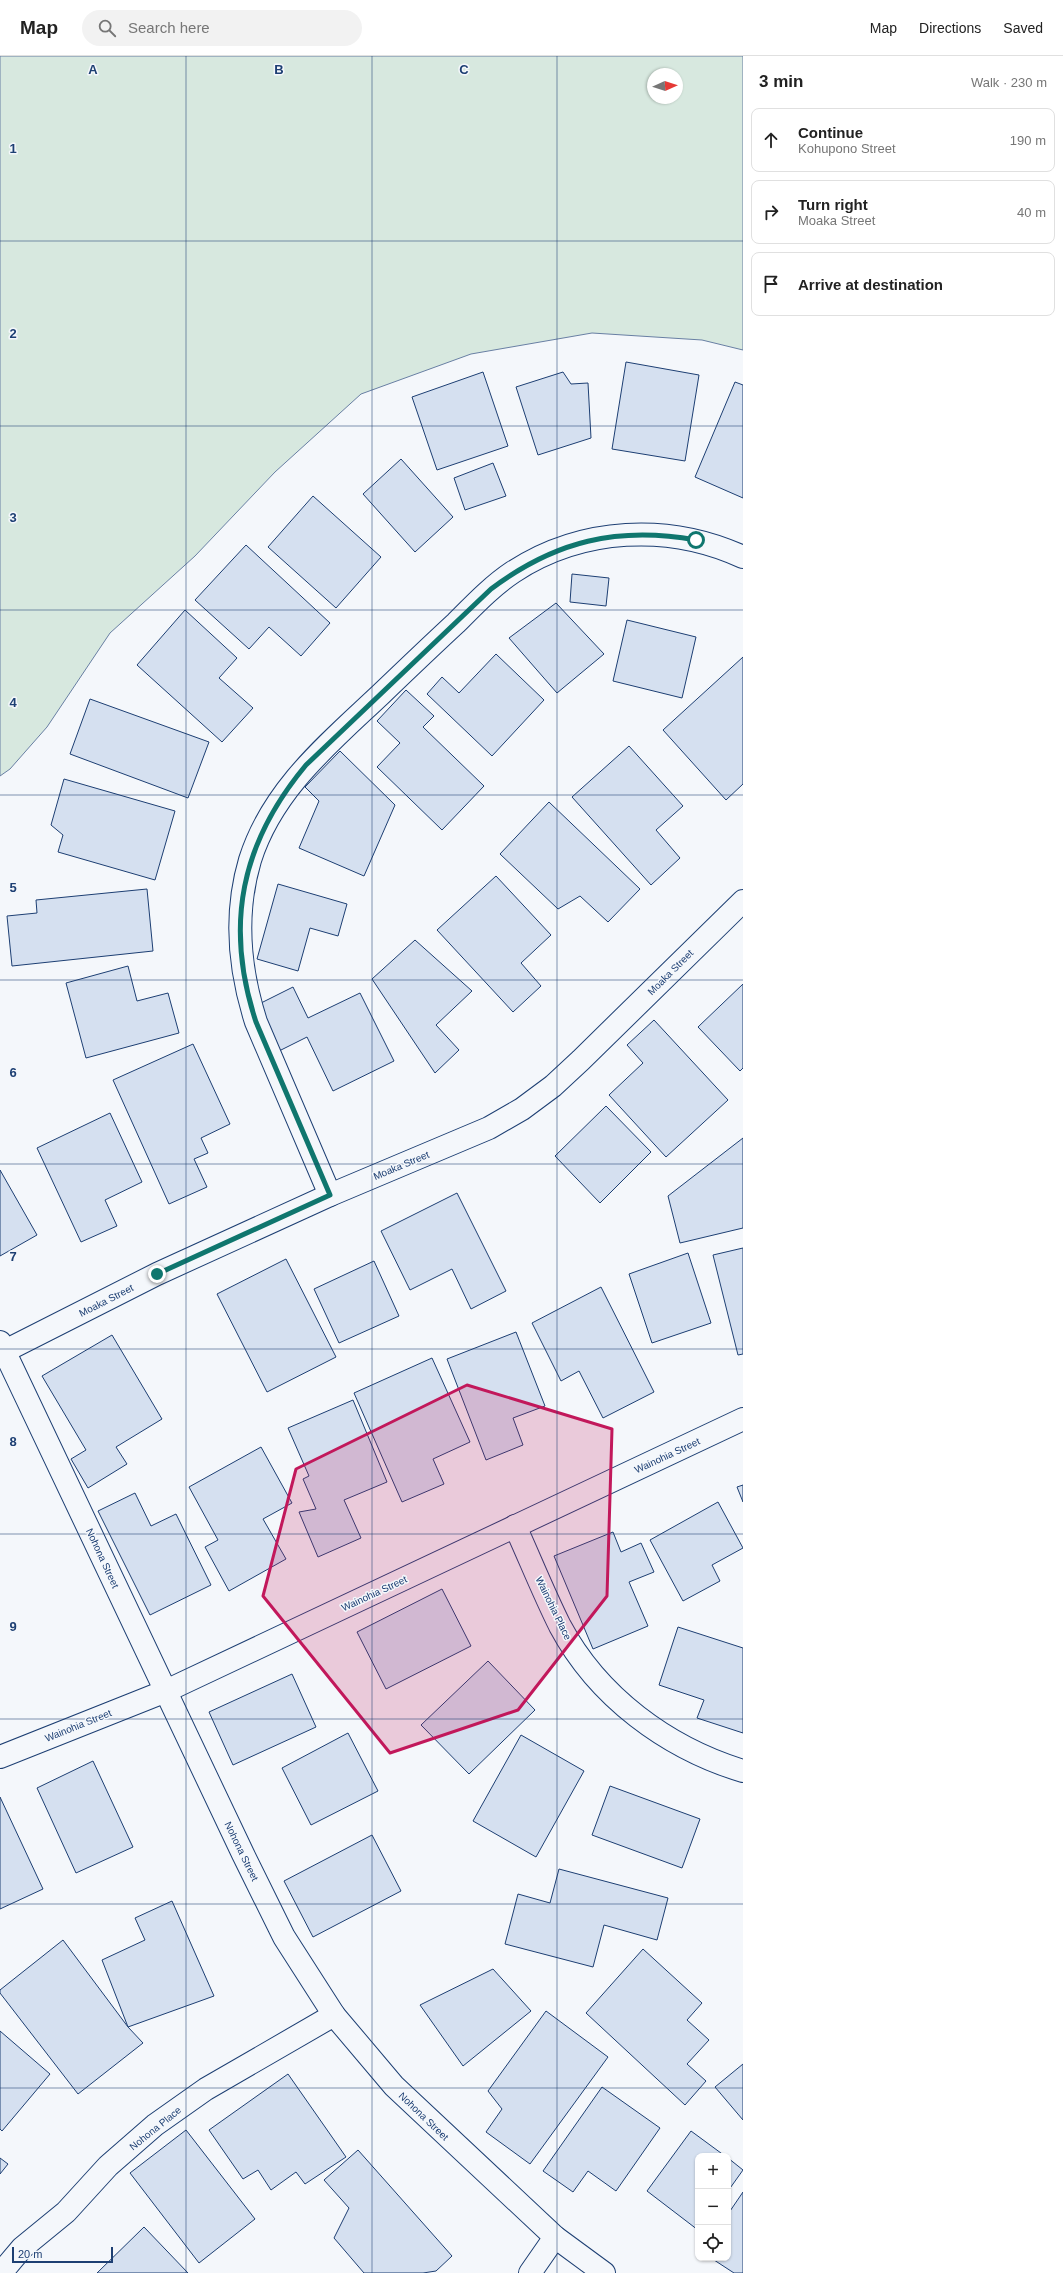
<!DOCTYPE html>
<html lang="en">
<head>
<meta charset="utf-8">
<style>
  :root { --surface:#fff; --page:#f2f2f2; --text:#222; --muted:#767676; --line:#e0e0e0 }
  body { margin:0; font-family:Arial,sans-serif; background:var(--page); color:var(--text) }
  .controls { position:absolute; right:12px; bottom:12px; display:grid; overflow:hidden; border-radius:8px; box-shadow:0 1px 3px #0004 }
  .controls button { width:36px; height:36px; display:grid; place-items:center; padding:0; border:0; border-bottom:1px solid var(--line); background:var(--surface); color:var(--text); font:20px sans-serif }
  .compass { position:absolute; left:647px; top:12px; width:36px; height:36px; border-radius:50%; background:var(--surface); box-shadow:0 1px 3px #0004; rotate:87deg }
  .scale { position:absolute; left:12px; bottom:10px; width:101px; box-sizing:border-box; padding-left:4px; border:2px solid #1d3f73; border-top:0; font-size:11px; line-height:14px; white-space:nowrap; color:#1d3f73; -webkit-text-stroke:3px #f4f7fb; paint-order:stroke }
  .stop { position:absolute; width:12px; height:12px; margin:-9px; border:3px solid #0f766e; border-radius:50%; background:#fff }
  .stop.end { background:#0f766e; border-color:#fff; box-shadow:0 1px 4px #0008 }
  .list { margin:0; padding:0; list-style:none }
  h2 { display:flex; justify-content:space-between; align-items:center; height:52px; margin:0; padding:0 16px; font-size:17px }
  h2 small { font-size:13px; font-weight:400; color:var(--muted) }
  .list li { display:grid; grid-template-columns:26px 1fr auto; gap:12px; align-items:center; box-sizing:border-box; height:64px; margin:0 8px 8px; padding:0 8px; border:1px solid var(--line); border-radius:8px }
  .list b { display:block; font-size:15px; white-space:nowrap }
  .list p { margin:0; font-size:13px; white-space:nowrap; color:var(--muted) }
  .list em { font-size:13px; font-style:normal; color:var(--muted) }
  .icon { flex:none; width:22px; height:22px; fill:none; stroke:currentColor; stroke-width:2; stroke-linecap:round; stroke-linejoin:round }
  .map { position:relative; flex:none; width:743px; height:2217px; overflow:hidden }
  header { display:flex; align-items:center; gap:24px; box-sizing:border-box; height:56px; padding:0 20px; background:var(--surface); border-bottom:1px solid var(--line) }
  header strong { font-size:19px }
  nav { display:flex; gap:22px; margin-inline-start:auto; font-size:14px }
  .search { width:280px; height:36px; background:var(--page); display:flex; align-items:center; gap:10px; box-sizing:border-box; padding:0 14px; border-radius:22px; color:var(--muted); font-size:15px }
  main { display:flex }
  aside { flex:1; background:var(--surface) }
  .map>svg:first-child { display:block }
  .green { fill:#d7e8df; stroke:#687fa3; fill-rule:evenodd }
  .building { fill:#d5e0f0; stroke:#1d3f73 }
  .lines { fill:none; stroke-linecap:round; stroke-linejoin:round }
  .minor-casing { stroke:#1d3f73; stroke-width:24 }
  .minor { stroke:#f4f7fb; stroke-width:22 }
  .route { stroke:#0f766e; stroke-width:5 }
  .marked { fill:#c2185b; fill-opacity:0.2; stroke:#c2185b; stroke-width:3; stroke-linejoin:round }
  .grid { fill:none; stroke:#1d3f73; stroke-width:1; stroke-opacity:0.55 }
  .labels { text-anchor:middle; stroke-width:3; stroke-linejoin:round; paint-order:stroke }
  .street-label { font-size:10px; fill:#1d3f73; stroke:#f4f7fb }
  .grid-label { font-size:13px; text-anchor:middle; font-weight:bold; fill:#1d3f73; stroke:#f4f7fb; stroke-width:3; stroke-linejoin:round; paint-order:stroke }
</style>
</head>
<body>
<header>
<strong>Map</strong>
<div class="search"><svg class="icon" aria-label="search" viewBox="0 0 24 24"><circle cx="10" cy="10" r="6"/><path d="M15 15l6 6"/></svg>Search here</div>
<nav><a>Map</a><a>Directions</a><a>Saved</a></nav>
</header>
<main>
<div class="map">
<svg width="743" height="2217" viewBox="0 0 743 2217">
  <rect width="100%" height="100%" fill="#f4f7fb"/>
  <!-- green -->
  <path class="green" d="M 0,0 L 743,0 L 743,294 L 702,284 L 592,277 L 471,298 L 361,338 L 275,416 L 195,500 L 110,577 L 47,671 L 10,713 L 0,720 ZM 653,18 L 677,18 L 677,42 L 653,42 Z"/>
  <!-- building -->
  <g class="building">
    <path d="M 626,306 L 699,319 L 685,405 L 612,393 Z"/>
    <path d="M 483,316 L 508,390 L 437,414 L 412,341 Z"/>
    <path d="M 563,316 L 571,328 L 588,327 L 591,382 L 538,399 L 516,331 Z"/>
    <path d="M 735,326 L 743,329 L 743,442 L 695,421 Z"/>
    <path d="M 401,403 L 453,461 L 415,496 L 363,438 Z"/>
    <path d="M 493,407 L 506,440 L 465,454 L 454,422 Z"/>
    <path d="M 313,440 L 381,501 L 336,552 L 268,491 Z"/>
    <path d="M 246,489 L 330,567 L 301,600 L 269,571 L 249,593 L 195,544 Z"/>
    <path d="M 572,518 L 609,522 L 606,550 L 570,546 Z"/>
    <path d="M 556,547 L 604,598 L 557,637 L 509,582 Z"/>
    <path d="M 185,554 L 237,602 L 219,622 L 253,652 L 222,686 L 137,609 Z"/>
    <path d="M 627,564 L 696,581 L 682,642 L 613,625 Z"/>
    <path d="M 496,598 L 544,644 L 492,700 L 427,638 L 442,621 L 459,637 Z"/>
    <path d="M 743,601 L 743,728 L 726,744 L 663,674 Z"/>
    <path d="M 406,634 L 434,660 L 423,671 L 484,730 L 442,774 L 377,711 L 400,687 L 377,665 Z"/>
    <path d="M 90,643 L 209,686 L 188,742 L 70,698 Z"/>
    <path d="M 629,690 L 683,750 L 656,774 L 680,802 L 651,829 L 572,741 Z"/>
    <path d="M 340,695 L 395,749 L 364,820 L 299,792 L 319,745 L 305,731 Z"/>
    <path d="M 64,723 L 175,755 L 155,824 L 58,796 L 63,779 L 51,769 Z"/>
    <path d="M 549,746 L 640,833 L 608,866 L 580,840 L 558,853 L 500,798 Z"/>
    <path d="M 496,820 L 551,879 L 521,907 L 541,930 L 513,956 L 437,874 Z"/>
    <path d="M 278,828 L 347,848 L 338,880 L 310,872 L 298,915 L 257,903 Z"/>
    <path d="M 147,833 L 153,895 L 12,910 L 7,860 L 37,857 L 36,844 Z"/>
    <path d="M 415,884 L 472,935 L 436,969 L 459,994 L 435,1017 L 372,923 Z"/>
    <path d="M 128,910 L 137,945 L 168,937 L 179,977 L 86,1002 L 66,927 Z"/>
    <path d="M 743,928 L 743,1012 L 740,1015 L 698,971 Z"/>
    <path d="M 293,931 L 308,962 L 360,937 L 394,1005 L 333,1035 L 307,981 L 277,996 L 255,950 Z"/>
    <path d="M 654,964 L 728,1044 L 666,1101 L 609,1039 L 643,1007 L 627,989 Z"/>
    <path d="M 193,988 L 230,1068 L 201,1082 L 208,1097 L 194,1103 L 207,1131 L 169,1148 L 113,1024 Z"/>
    <path d="M 606,1050 L 651,1096 L 600,1147 L 555,1100 Z"/>
    <path d="M 110,1057 L 142,1126 L 105,1144 L 117,1170 L 81,1186 L 37,1092 Z"/>
    <path d="M 743,1082 L 743,1172 L 680,1187 L 668,1140 Z"/>
    <path d="M 0,1114 L 37,1179 L 0,1200 Z"/>
    <path d="M 457,1137 L 506,1235 L 471,1253 L 452,1213 L 410,1234 L 381,1175 Z"/>
    <path d="M 743,1192 L 743,1298 L 738,1299 L 713,1199 Z"/>
    <path d="M 688,1197 L 711,1267 L 652,1287 L 629,1218 Z"/>
    <path d="M 286,1203 L 336,1301 L 267,1336 L 217,1238 Z"/>
    <path d="M 374,1205 L 399,1260 L 339,1287 L 314,1233 Z"/>
    <path d="M 601,1231 L 654,1336 L 603,1362 L 579,1315 L 561,1325 L 532,1267 Z"/>
    <path d="M 516,1276 L 545,1350 L 513,1362 L 523,1389 L 486,1404 L 447,1303 Z"/>
    <path d="M 112,1279 L 162,1363 L 116,1391 L 127,1408 L 88,1432 L 71,1403 L 86,1394 L 42,1320 Z"/>
    <path d="M 432,1302 L 470,1386 L 433,1403 L 444,1428 L 402,1446 L 354,1337 Z"/>
    <path d="M 353,1344 L 387,1426 L 344,1444 L 361,1482 L 318,1501 L 299,1456 L 316,1453 L 303,1423 L 309,1420 L 288,1372 Z"/>
    <path d="M 261,1391 L 292,1447 L 263,1463 L 286,1503 L 229,1535 L 205,1491 L 218,1484 L 189,1431 Z"/>
    <path d="M 743,1429 L 743,1446 L 737,1431 Z"/>
    <path d="M 135,1437 L 151,1470 L 176,1458 L 211,1529 L 150,1559 L 98,1455 Z"/>
    <path d="M 718,1446 L 743,1492 L 712,1509 L 720,1525 L 683,1545 L 650,1484 Z"/>
    <path d="M 613,1476 L 621,1496 L 641,1487 L 654,1516 L 629,1526 L 648,1570 L 593,1593 L 554,1500 Z"/>
    <path d="M 442,1533 L 471,1590 L 386,1633 L 357,1576 Z"/>
    <path d="M 678,1571 L 743,1592 L 743,1677 L 697,1662 L 704,1644 L 659,1629 Z"/>
    <path d="M 488,1605 L 535,1654 L 469,1718 L 421,1669 Z"/>
    <path d="M 292,1618 L 316,1671 L 233,1709 L 209,1656 Z"/>
    <path d="M 348,1677 L 378,1735 L 311,1769 L 282,1712 Z"/>
    <path d="M 521,1679 L 584,1715 L 536,1801 L 473,1765 Z"/>
    <path d="M 93,1705 L 133,1791 L 76,1817 L 37,1732 Z"/>
    <path d="M 610,1730 L 700,1763 L 682,1812 L 592,1779 Z"/>
    <path d="M 0,1741 L 43,1833 L 0,1853 Z"/>
    <path d="M 372,1779 L 401,1835 L 313,1881 L 284,1825 Z"/>
    <path d="M 559,1813 L 668,1842 L 657,1884 L 604,1869 L 593,1911 L 505,1888 L 518,1838 L 550,1847 Z"/>
    <path d="M 172,1845 L 214,1940 L 128,1971 L 102,1904 L 145,1884 L 135,1862 Z"/>
    <path d="M 63,1884 L 128,1971 L 143,1987 L 78,2038 L 0,1937 L 0,1934 Z"/>
    <path d="M 643,1893 L 702,1947 L 687,1964 L 709,1984 L 687,2008 L 706,2025 L 685,2049 L 586,1957 Z"/>
    <path d="M 493,1913 L 531,1955 L 463,2010 L 420,1949 Z"/>
    <path d="M 546,1955 L 608,2001 L 530,2108 L 486,2076 L 502,2053 L 488,2035 Z"/>
    <path d="M 0,1975 L 50,2018 L 2,2075 L 0,2073 Z"/>
    <path d="M 743,2008 L 743,2064 L 715,2031 Z"/>
    <path d="M 288,2018 L 346,2101 L 305,2128 L 296,2116 L 271,2134 L 258,2114 L 243,2123 L 209,2074 Z"/>
    <path d="M 602,2031 L 660,2072 L 616,2135 L 588,2115 L 573,2136 L 543,2115 Z"/>
    <path d="M 186,2074 L 255,2163 L 199,2207 L 130,2117 Z"/>
    <path d="M 691,2075 L 725,2100 L 698,2100 L 698,2174 L 647,2135 Z"/>
    <path d="M 358,2094 L 452,2200 L 436,2215 L 423,2217 L 364,2217 L 334,2182 L 349,2152 L 324,2124 Z"/>
    <path d="M 0,2102 L 8,2108 L 0,2118 Z"/>
    <path d="M 728,2102 L 743,2114 L 728,2135 Z"/>
    <path d="M 743,2136 L 743,2217 L 734,2217 L 711,2202 L 728,2202 L 728,2158 Z"/>
    <path d="M 144,2171 L 188,2217 L 97,2217 Z"/>
  </g>
  <g class="lines">
    <!-- minor casing -->
    <g class="minor-casing">
      <g id="minor">
        <path d="M 330,1139 L 256,966 C 239,913 234,858 250,804 C 272,734 328,688 380,639 C 405,615 430,591 456,567 C 474,549 492,530 513,516 C 582,471 669,467 743,501"/>
        <path d="M 0,1286 L 243,1798 L 284,1881 L 334,1959 L 394,2030 L 555,2181 L 604,2217"/>
        <path d="M 5,1295 L 157,1218 L 330,1139 L 489,1072 L 522,1053 L 553,1030 L 581,1004 L 743,845"/>
        <path d="M 515,1470 C 530,1503 544,1538 560,1570 C 598,1641 667,1692 743,1715"/>
        <path d="M 0,1701 L 166,1635 L 743,1363"/>
        <path d="M 1,2217 L 22,2192 L 66,2156 L 108,2110 L 155,2069 L 206,2033 L 334,1959"/>
        <path d="M 530,2217 L 555,2181"/>
      </g>
    </g>
    <!-- minor -->
    <use href="#minor" class="minor"/>
  </g>
  <g class="lines">
    <!-- route -->
    <path class="route" d="M 157,1218 L 330,1139 L 256,966 C 224,869 241,787 306,709 L 491,533 C 555,485 617,470 696,484"/>
  </g>
  <!-- marked area -->
  <path class="marked" d="M 467,1329 L 612,1373 L 607,1540 L 518,1654 L 390,1697 L 263,1540 L 296,1413 Z"/>
  <!-- grid -->
  <path class="grid" d="M 186,0 L 186,2217M 372,0 L 372,2217M 557,0 L 557,2217M 0,185 L 743,185M 0,370 L 743,370M 0,554 L 743,554M 0,739 L 743,739M 0,924 L 743,924M 0,1108 L 743,1108M 0,1293 L 743,1293M 0,1478 L 743,1478M 0,1663 L 743,1663M 0,1848 L 743,1848M 0,2032 L 743,2032"/>
  <g class="labels">
    <!-- street labels -->
    <g class="street-label">
      <text transform="translate(670 916) rotate(-45)" y="4">Moaka Street</text>
      <text transform="translate(401 1109) rotate(-23)" y="4">Moaka Street</text>
      <text transform="translate(106 1244) rotate(-27)" y="4">Moaka Street</text>
      <text transform="translate(667 1399) rotate(-25)" y="4">Wainohia Street</text>
      <text transform="translate(103 1502) rotate(65)" y="4">Nohona Street</text>
      <text transform="translate(374 1537) rotate(-25)" y="4">Wainohia Street</text>
      <text transform="translate(554 1552) rotate(64)" y="4">Wainohia Place</text>
      <text transform="translate(78 1669) rotate(-22)" y="4">Wainohia Street</text>
      <text transform="translate(242 1795) rotate(64)" y="4">Nohona Street</text>
      <text transform="translate(424 2060) rotate(44)" y="4">Nohona Street</text>
      <text transform="translate(155 2072) rotate(-39)" y="4">Nohona Place</text>
    </g>
  </g>
  <g class="grid-label">
    <text x="93" y="18">A</text>
    <text x="279" y="18">B</text>
    <text x="464" y="18">C</text>
    <text x="13" y="97">1</text>
    <text x="13" y="282">2</text>
    <text x="13" y="466">3</text>
    <text x="13" y="651">4</text>
    <text x="13" y="836">5</text>
    <text x="13" y="1021">6</text>
    <text x="13" y="1205">7</text>
    <text x="13" y="1390">8</text>
    <text x="13" y="1575">9</text>
  </g>
</svg>
<div class="controls">
<button>+</button>
<button>−</button>
<button><svg class="icon" aria-label="locate" viewBox="0 0 24 24"><circle cx="12" cy="12" r="6"/><path d="M12 2v4M12 18v4M2 12h4M18 12h4"/></svg></button>
</div>
<svg class="compass" viewBox="-18 -18 36 36"><path d="M0-13l5 13h-10z" fill="#e53935"/><path d="M0 13l5-13h-10z" fill="#767676"/></svg>
<div class="scale">20 m</div>
<div class="stop" style="left:696px;top:484px"></div>
<div class="stop end" style="left:157px;top:1218px"></div>
</div>
<aside>
<h2>3 min<small>Walk · 230 m</small></h2>
<ul class="list">
<li><svg class="icon" aria-label="ahead" viewBox="0 0 24 24"><path d="M12 20V5M6 11l6-6 6 6"/></svg><div><b>Continue</b><p>Kohupono Street</p></div><em>190 m</em></li>
<li><svg class="icon" aria-label="right" viewBox="0 0 24 24"><path d="M7 20v-9h11M14 6l5 5-5 5"/></svg><div><b>Turn right</b><p>Moaka Street</p></div><em>40 m</em></li>
<li><svg class="icon" aria-label="arrive" viewBox="0 0 24 24"><path d="M6 21V4h12l-3 4 3 4H6"/></svg><div><b>Arrive at destination</b></div></li>
</ul>
</aside>
</main>
</body>
</html>
